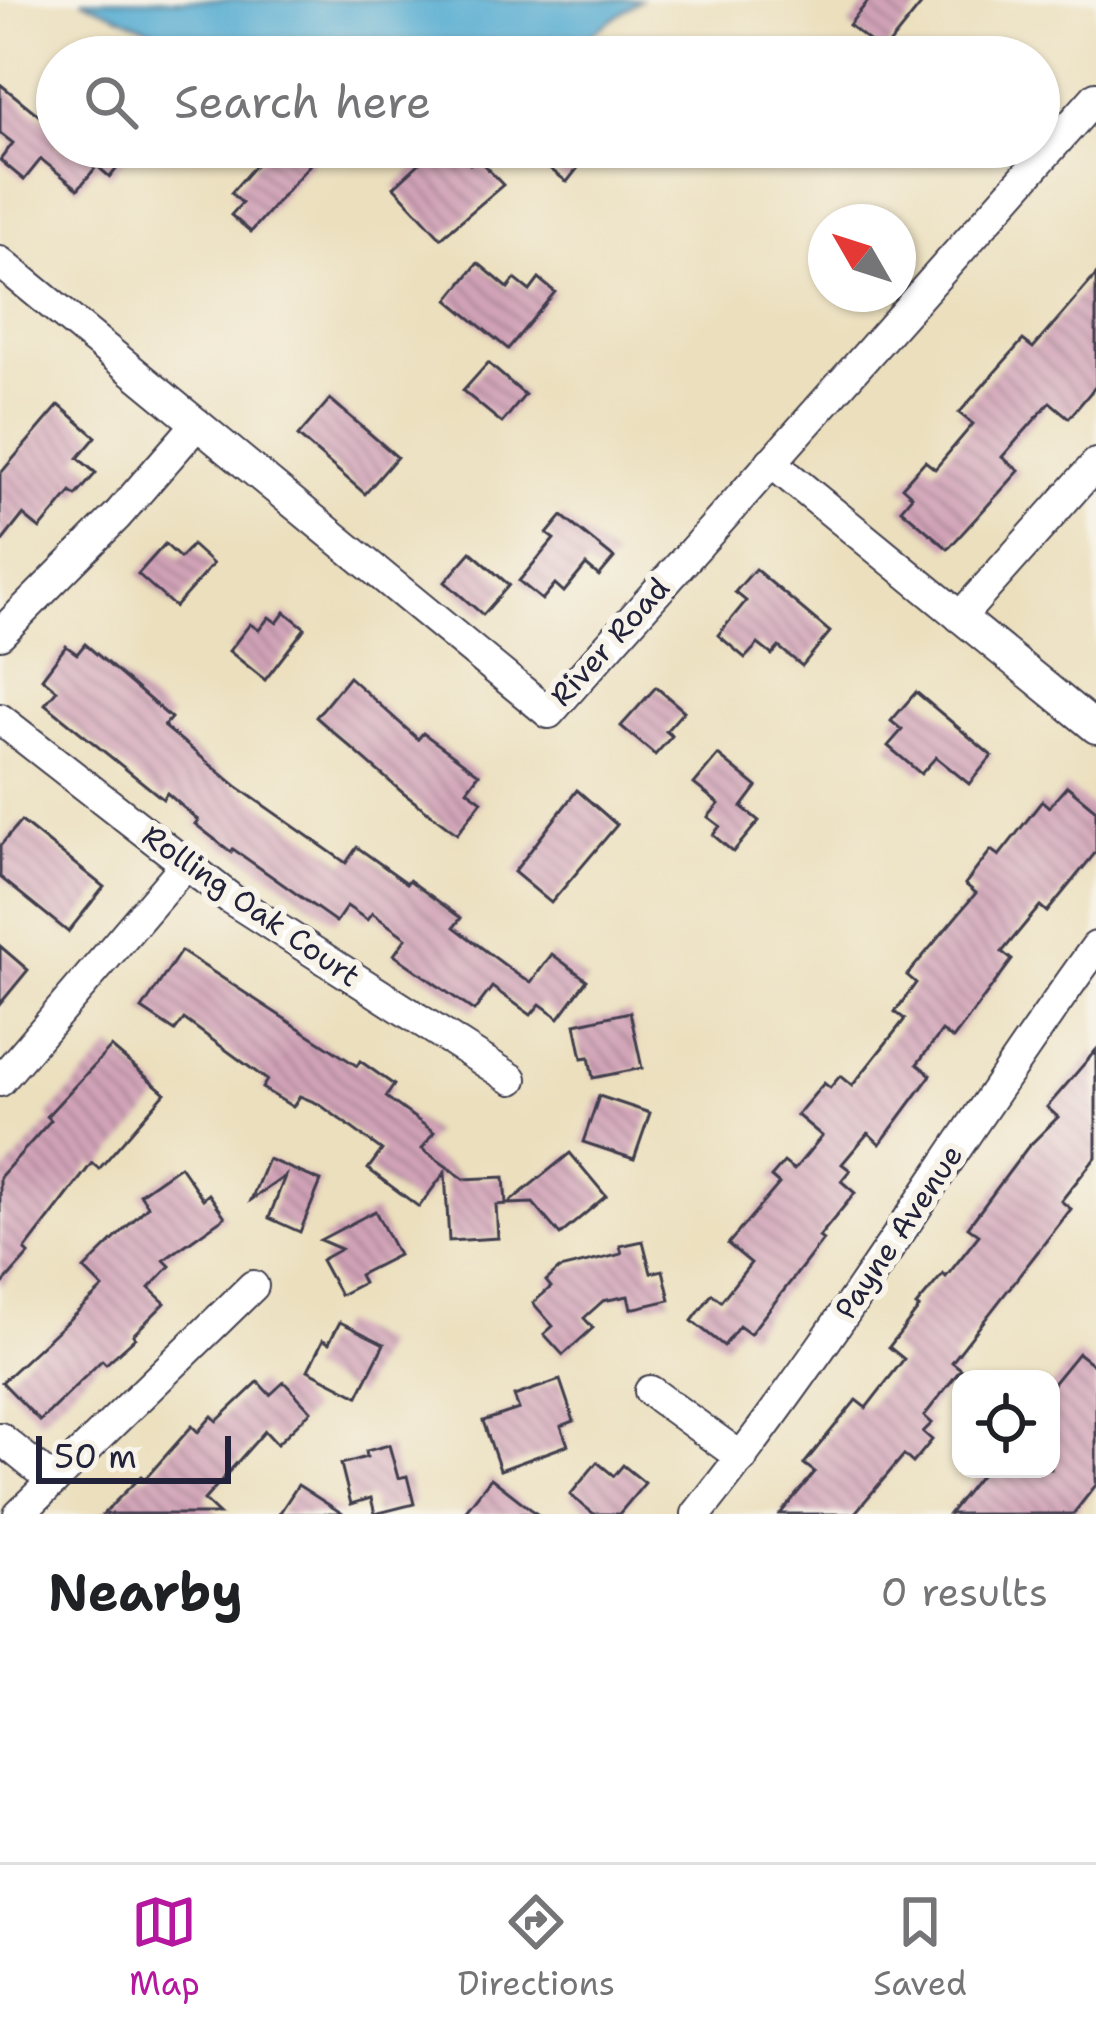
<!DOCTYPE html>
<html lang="en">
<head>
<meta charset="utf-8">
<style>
  :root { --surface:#fff; --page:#f6f6f6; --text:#202124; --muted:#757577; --line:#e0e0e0; --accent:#b5179e }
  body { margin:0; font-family:"Shantell Sans",sans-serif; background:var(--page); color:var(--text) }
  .controls { position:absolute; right:36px; bottom:36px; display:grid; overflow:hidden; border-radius:24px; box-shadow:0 3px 9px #0004 }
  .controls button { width:108px; height:108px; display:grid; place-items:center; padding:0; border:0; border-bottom:3px solid var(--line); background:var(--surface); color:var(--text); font:60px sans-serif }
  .compass { position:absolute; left:808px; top:204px; width:108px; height:108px; border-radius:50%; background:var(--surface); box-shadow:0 3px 9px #0004; rotate:309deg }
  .scale { position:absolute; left:36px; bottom:30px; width:195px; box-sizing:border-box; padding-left:12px; border:6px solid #22223b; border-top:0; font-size:33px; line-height:42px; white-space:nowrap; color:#22223b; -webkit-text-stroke:9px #f7f3e8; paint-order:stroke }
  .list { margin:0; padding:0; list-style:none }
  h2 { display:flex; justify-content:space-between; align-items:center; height:156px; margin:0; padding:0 48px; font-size:51px }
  h2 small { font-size:39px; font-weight:400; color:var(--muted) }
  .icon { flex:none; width:66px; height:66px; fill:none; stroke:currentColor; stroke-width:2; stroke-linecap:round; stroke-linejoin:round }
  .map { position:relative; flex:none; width:1096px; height:1514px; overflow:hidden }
  .search { position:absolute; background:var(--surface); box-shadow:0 3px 9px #0004; left:36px; right:36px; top:36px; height:132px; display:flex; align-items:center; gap:30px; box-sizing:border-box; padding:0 42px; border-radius:66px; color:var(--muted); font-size:45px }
  .sheet { height:348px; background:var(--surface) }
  nav { display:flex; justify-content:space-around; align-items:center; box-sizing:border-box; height:168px; border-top:3px solid var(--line); background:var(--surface); font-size:33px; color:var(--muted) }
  nav a { display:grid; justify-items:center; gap:6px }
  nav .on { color:var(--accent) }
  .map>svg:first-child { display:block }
  .water { fill:#54acd1; stroke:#3b6786; stroke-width:3 }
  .building { fill:url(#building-back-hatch) }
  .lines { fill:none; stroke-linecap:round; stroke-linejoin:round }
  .minor-casing { stroke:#403e4e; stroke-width:34 }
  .minor { stroke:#fff; stroke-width:30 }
  .labels { text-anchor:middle; stroke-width:12; stroke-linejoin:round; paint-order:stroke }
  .street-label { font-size:30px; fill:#22223b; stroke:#f7f3e8 }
</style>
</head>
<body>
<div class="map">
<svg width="1096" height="1514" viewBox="0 0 1096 1514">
  <defs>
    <pattern id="building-back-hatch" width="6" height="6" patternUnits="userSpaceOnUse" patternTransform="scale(3)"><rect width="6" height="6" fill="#d1a3b7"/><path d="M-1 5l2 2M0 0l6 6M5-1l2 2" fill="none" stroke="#a98496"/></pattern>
  </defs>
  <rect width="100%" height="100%" fill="#f7f3e8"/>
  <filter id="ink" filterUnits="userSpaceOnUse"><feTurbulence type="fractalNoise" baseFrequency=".00833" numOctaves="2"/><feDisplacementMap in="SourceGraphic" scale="24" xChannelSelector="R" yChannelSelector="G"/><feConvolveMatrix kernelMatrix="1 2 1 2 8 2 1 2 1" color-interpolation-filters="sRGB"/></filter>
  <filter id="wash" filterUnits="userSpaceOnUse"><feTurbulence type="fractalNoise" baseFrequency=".004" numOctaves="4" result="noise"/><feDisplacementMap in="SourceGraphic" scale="48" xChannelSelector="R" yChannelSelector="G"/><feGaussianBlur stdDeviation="2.7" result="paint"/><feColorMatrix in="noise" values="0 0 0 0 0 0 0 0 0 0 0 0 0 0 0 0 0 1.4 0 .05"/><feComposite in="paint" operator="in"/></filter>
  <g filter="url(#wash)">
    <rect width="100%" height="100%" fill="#ebdfbd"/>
    <!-- water -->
    <path class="water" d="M 81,0 L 640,0 L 576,45 L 530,57 L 240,57 L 154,31 Z"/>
    <g id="blocks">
      <!-- building -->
      <g class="building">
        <path d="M 869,0 L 925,0 L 883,52 L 849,25 Z"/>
        <path d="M 0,84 L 57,130 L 57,147 L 134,147 L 110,177 L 97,166 L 78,189 L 41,159 L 24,180 L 0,160 L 13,143 L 0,133 Z"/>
        <path d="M 271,147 L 325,147 L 251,232 L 231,215 L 242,203 L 231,193 Z"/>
        <path d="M 437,147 L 454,147 L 470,164 L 477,158 L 503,185 L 441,238 L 394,187 Z"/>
        <path d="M 522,147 L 594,147 L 567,182 Z"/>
        <path d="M 478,263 L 508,288 L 515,279 L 530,291 L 539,279 L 555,292 L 508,349 L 448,300 Z"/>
        <path d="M 1096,275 L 1096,386 L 1069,418 L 1050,402 L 1002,457 L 1019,471 L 948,549 L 901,509 L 912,496 L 902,487 L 925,461 L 935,469 L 973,424 L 959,413 L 1023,340 L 1033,348 Z"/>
        <path d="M 488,363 L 525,395 L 502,423 L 463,391 Z"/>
        <path d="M 330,399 L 397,457 L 365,494 L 298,436 Z"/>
        <path d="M 59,405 L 96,437 L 78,458 L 96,473 L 76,496 L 71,492 L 40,529 L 23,515 L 0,544 L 0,474 Z"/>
        <path d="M 562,516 L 614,558 L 599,576 L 586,565 L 564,592 L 555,584 L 542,600 L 519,581 L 554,539 L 547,534 Z"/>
        <path d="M 165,544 L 180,558 L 192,545 L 213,564 L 175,607 L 138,574 Z"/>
        <path d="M 471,552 L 509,585 L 483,615 L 445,582 Z"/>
        <path d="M 755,569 L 830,632 L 802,666 L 779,647 L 772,655 L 758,644 L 745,658 L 718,635 L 746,601 L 735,592 Z"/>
        <path d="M 285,612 L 305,628 L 265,680 L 229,651 L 250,624 L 259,630 L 269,617 L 277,623 Z"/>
        <path d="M 85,644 L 171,718 L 164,726 L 236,786 L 346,863 L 357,847 L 407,883 L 409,880 L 461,918 L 454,927 L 522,978 L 531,982 L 552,954 L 587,980 L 559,1018 L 540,1004 L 531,1015 L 492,987 L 474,1011 L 394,955 L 406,938 L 372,913 L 367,920 L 347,906 L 336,922 L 233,849 L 231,852 L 195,824 L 198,820 L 167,793 L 163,799 L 45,704 L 57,690 L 42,678 L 66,646 L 77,654 Z"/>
        <path d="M 349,677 L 418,739 L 423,733 L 479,774 L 467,790 L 482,801 L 457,834 L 403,793 L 316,717 Z"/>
        <path d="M 656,687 L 684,711 L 666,731 L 672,736 L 655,755 L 621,726 Z"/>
        <path d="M 916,692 L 992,756 L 969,784 L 936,757 L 921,774 L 888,746 L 902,730 L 891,721 Z"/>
        <path d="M 718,755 L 757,787 L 742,807 L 759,821 L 733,852 L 713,835 L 720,826 L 708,817 L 719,804 L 694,784 Z"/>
        <path d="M 1067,786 L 1096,810 L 1096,852 L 1047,912 L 1040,906 L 1002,952 L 1012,960 L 953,1039 L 942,1031 L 917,1064 L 931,1075 L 880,1144 L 868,1133 L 842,1164 L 850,1170 L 841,1181 L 855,1193 L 819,1237 L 823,1240 L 750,1334 L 739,1326 L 724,1346 L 692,1321 L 712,1294 L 721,1301 L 751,1263 L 728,1244 L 779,1184 L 771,1177 L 784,1162 L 794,1170 L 822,1136 L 797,1115 L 824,1083 L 830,1088 L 840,1076 L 852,1086 L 905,1019 L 895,1012 L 916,983 L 907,975 L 976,893 L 965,884 L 991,850 L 999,856 L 1042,801 L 1049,807 Z"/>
        <path d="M 577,790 L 617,825 L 551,903 L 514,872 Z"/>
        <path d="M 21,821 L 104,887 L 68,932 L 0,877 L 0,846 Z"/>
        <path d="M 0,946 L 28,970 L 0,1004 Z"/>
        <path d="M 181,951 L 357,1066 L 360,1061 L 394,1085 L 386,1097 L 434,1132 L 422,1149 L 464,1179 L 504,1177 L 506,1204 L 496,1205 L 498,1238 L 449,1241 L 445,1172 L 419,1207 L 368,1169 L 382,1150 L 319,1104 L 300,1096 L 293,1107 L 262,1088 L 267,1080 L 184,1019 L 175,1031 L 142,1009 Z"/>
        <path d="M 630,1012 L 642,1068 L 593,1078 L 589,1057 L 582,1058 L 575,1024 Z"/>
        <path d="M 111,1047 L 165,1093 L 99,1169 L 92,1163 L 25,1250 L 29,1254 L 0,1287 L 0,1177 L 51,1120 L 47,1116 Z"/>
        <path d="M 1096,1050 L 1096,1157 L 1061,1201 L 1071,1209 L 952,1362 L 961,1369 L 924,1416 L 932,1423 L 923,1432 L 932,1440 L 913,1463 L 904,1455 L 854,1514 L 780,1514 L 815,1472 L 804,1464 L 856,1400 L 866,1408 L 904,1359 L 889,1347 L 919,1308 L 916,1306 L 943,1274 L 946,1277 L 979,1235 L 968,1227 L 1027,1148 L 1058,1117 L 1047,1107 Z"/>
        <path d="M 599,1096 L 650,1113 L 634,1159 L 583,1142 Z"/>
        <path d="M 570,1153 L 606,1196 L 560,1235 L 533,1203 L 507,1204 Z"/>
        <path d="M 268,1159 L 321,1181 L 300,1232 L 269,1218 L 285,1176 L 251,1200 Z"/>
        <path d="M 180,1166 L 203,1199 L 209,1194 L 225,1217 L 164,1260 L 170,1266 L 149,1288 L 165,1303 L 133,1335 L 135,1338 L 106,1364 L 102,1360 L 40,1421 L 2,1382 L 103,1288 L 84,1269 L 148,1206 L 140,1194 Z"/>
        <path d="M 375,1211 L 398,1255 L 359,1275 L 363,1283 L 340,1295 L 321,1260 L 341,1249 L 320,1240 Z"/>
        <path d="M 643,1241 L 651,1273 L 663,1270 L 670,1300 L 631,1309 L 628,1296 L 603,1301 L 584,1318 L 593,1328 L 563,1355 L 544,1334 L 553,1326 L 533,1303 L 551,1287 L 546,1281 L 559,1269 L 622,1254 L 620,1246 Z"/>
        <path d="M 340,1322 L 384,1344 L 358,1396 L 308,1370 L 323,1340 L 329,1343 Z"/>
        <path d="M 1078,1353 L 1096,1367 L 1096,1485 L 1073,1514 L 949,1514 L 985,1469 L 1051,1469 L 1051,1386 Z"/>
        <path d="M 560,1380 L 574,1421 L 561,1426 L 568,1445 L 500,1470 L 483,1421 L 519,1409 L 514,1396 Z"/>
        <path d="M 258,1382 L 270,1395 L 284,1382 L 311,1411 L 277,1444 L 265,1431 L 204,1500 L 219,1514 L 103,1514 L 141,1476 L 145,1479 L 192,1426 L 198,1432 L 212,1416 L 217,1421 Z"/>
        <path d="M 389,1445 L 398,1478 L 407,1476 L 414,1504 L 375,1514 L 371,1498 L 351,1504 L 341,1464 L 367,1457 L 366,1451 Z"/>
        <path d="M 597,1462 L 614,1476 L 623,1465 L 645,1483 L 619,1514 L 594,1514 L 570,1495 Z"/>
        <path d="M 491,1478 L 537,1514 L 463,1514 Z"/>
        <path d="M 298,1485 L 343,1514 L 279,1514 Z"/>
      </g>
    </g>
  </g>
  <g filter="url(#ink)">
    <use href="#blocks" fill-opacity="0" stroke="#403e4e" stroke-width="3"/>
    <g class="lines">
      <!-- minor casing -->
      <g class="minor-casing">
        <g id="minor">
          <path d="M 0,262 L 549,713 L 1096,97"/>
          <path d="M 771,462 L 1096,728"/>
          <path d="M 960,617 L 1096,464"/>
          <path d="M 0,634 L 117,516 L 197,424"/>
          <path d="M 0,719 L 231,899 L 512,1079"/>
          <path d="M 0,1081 L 184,866"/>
          <path d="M 650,1391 L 742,1458"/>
          <path d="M 0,1438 L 53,1481"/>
          <path d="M 19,1514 L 253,1286"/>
          <path d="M 697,1514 C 841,1333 960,1134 1096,947"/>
        </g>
      </g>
      <!-- minor -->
      <use href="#minor" class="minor"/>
    </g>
  </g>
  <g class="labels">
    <!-- street labels -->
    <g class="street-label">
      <text transform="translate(610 642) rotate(-48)" y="10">River Road</text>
      <text transform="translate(251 906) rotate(35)" y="10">Rolling Oak Court</text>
      <text transform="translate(899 1232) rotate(-56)" y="10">Payne Avenue</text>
    </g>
  </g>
</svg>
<div class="controls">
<button><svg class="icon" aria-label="locate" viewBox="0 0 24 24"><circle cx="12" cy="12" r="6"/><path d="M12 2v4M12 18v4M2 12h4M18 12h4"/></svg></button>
</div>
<svg class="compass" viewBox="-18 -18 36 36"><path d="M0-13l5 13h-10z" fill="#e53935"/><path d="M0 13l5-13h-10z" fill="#757577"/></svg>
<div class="scale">50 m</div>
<div class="search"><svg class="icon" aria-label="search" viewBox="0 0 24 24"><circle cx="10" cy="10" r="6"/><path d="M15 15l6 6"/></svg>Search here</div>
</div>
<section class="sheet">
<h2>Nearby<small>0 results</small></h2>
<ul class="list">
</ul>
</section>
<nav>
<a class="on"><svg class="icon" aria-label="map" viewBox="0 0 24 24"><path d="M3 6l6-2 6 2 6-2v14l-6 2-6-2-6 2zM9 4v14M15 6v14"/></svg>Map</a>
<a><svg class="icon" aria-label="directions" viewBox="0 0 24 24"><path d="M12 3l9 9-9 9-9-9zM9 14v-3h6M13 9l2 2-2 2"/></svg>Directions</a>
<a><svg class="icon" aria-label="saved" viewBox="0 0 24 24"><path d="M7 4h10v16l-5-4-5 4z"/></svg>Saved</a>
</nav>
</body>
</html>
